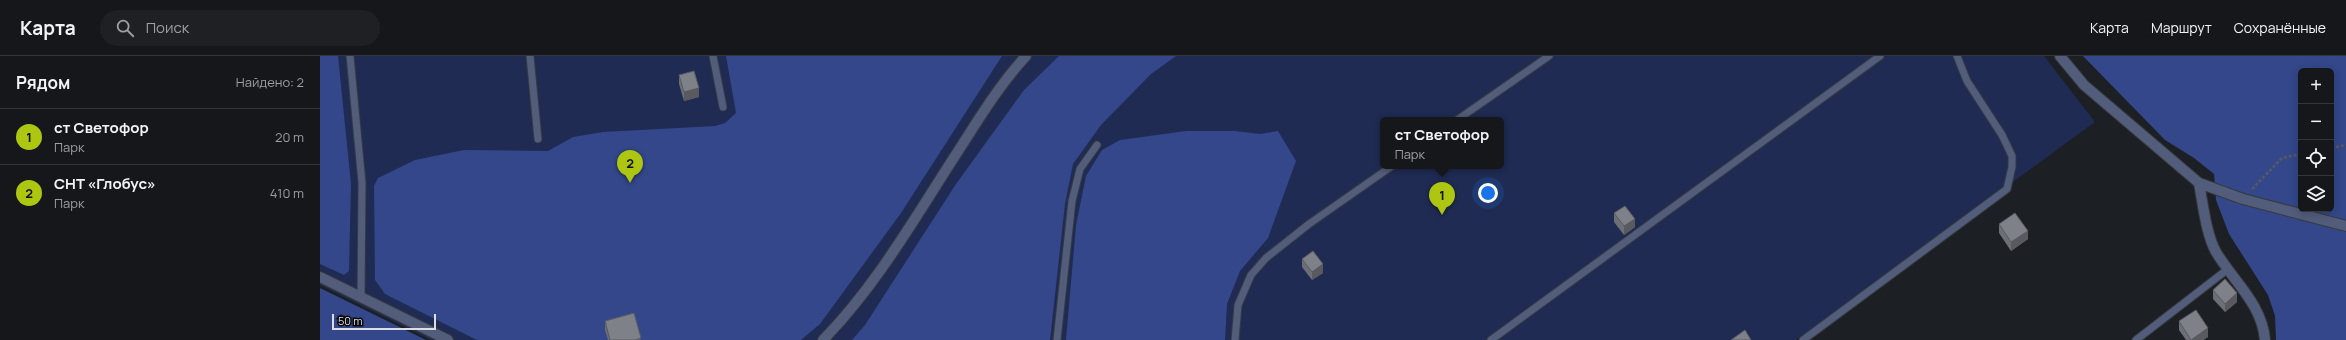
<!DOCTYPE html>
<html lang="ru">
<head>
<meta charset="utf-8">
<style>
  :root { --surface:#15171b; --page:#1e2024; --text:#f1f3f6; --muted:#9d9fa3; --line:#34363a; --accent:#acc611 }
  body { margin:0; font-family:Manrope,sans-serif; background:var(--page); color:var(--text) }
  .controls { position:absolute; right:12px; top:12px; display:grid; overflow:hidden; border-radius:6px; box-shadow:0 2px 10px #0003 }
  .controls button { width:36px; height:36px; display:grid; place-items:center; padding:0; border:0; border-bottom:1px solid var(--line); background:var(--surface); color:var(--text); font:20px sans-serif }
  .scale { position:absolute; left:12px; bottom:10px; width:104px; box-sizing:border-box; padding-left:4px; border:2px solid #dcdde1; border-top:0; font-size:11px; line-height:14px; white-space:nowrap; color:#dcdde1; -webkit-text-stroke:3px #08090b; paint-order:stroke }
  .you { position:absolute; left:1168px; top:137px; width:14px; height:14px; margin:-10px; border:3px solid #fff; border-radius:50%; background:#1a73e8; box-shadow:0 0 0 6px #1a73e833 }
  .badge { display:grid; place-items:center; width:26px; height:26px; border-radius:50%; background:var(--accent); color:#111; font-size:13px; font-weight:700 }
  .pin { position:absolute; translate:-50% -33px; filter:drop-shadow(0 1px 2px #0008) }
  .pin::after { content:''; position:absolute; top:21px; width:14px; height:12px; background:inherit; clip-path:polygon(0 0,100% 0,50% 100%) }
  .popup { position:absolute; left:1060px; top:61px; width:124px; height:52px; box-sizing:border-box; display:grid; place-content:center; border-radius:6px; background:var(--surface); filter:drop-shadow(0 1px 3px #0005); font-size:13px; white-space:nowrap; color:var(--muted) }
  .popup b { font-size:15px; color:var(--text) }
  .popup::after { content:''; position:absolute; left:50%; top:100%; margin-left:-8px; border:8px solid transparent; border-top-color:var(--surface) }
  .list { margin:0; padding:0; list-style:none }
  h2 { display:flex; justify-content:space-between; align-items:center; height:52px; margin:0; padding:0 16px; font-size:17px }
  h2 small { font-size:13px; font-weight:400; color:var(--muted) }
  .list li { display:grid; grid-template-columns:26px 1fr auto; gap:12px; align-items:center; box-sizing:border-box; height:56px; padding:0 16px; border-top:1px solid var(--line) }
  .list b { display:block; font-size:15px; white-space:nowrap }
  .list p { margin:0; font-size:13px; white-space:nowrap; color:var(--muted) }
  .list em { font-size:13px; font-style:normal; color:var(--muted) }
  .icon { flex:none; width:22px; height:22px; fill:none; stroke:currentColor; stroke-width:2; stroke-linecap:round; stroke-linejoin:round }
  .map { position:relative; flex:none; width:2026px; height:284px; overflow:hidden }
  header { display:flex; align-items:center; gap:24px; box-sizing:border-box; height:56px; padding:0 20px; background:var(--surface); border-bottom:1px solid var(--line) }
  header strong { font-size:19px }
  nav { display:flex; gap:22px; margin-inline-start:auto; font-size:14px }
  .search { width:280px; height:36px; background:var(--page); display:flex; align-items:center; gap:10px; box-sizing:border-box; padding:0 14px; border-radius:22px; color:var(--muted); font-size:15px }
  main { display:flex }
  aside { flex:1; background:var(--surface) }
  .map>svg:first-child { display:block }
  .green { fill:#1f2b53; fill-rule:evenodd }
  .forest { fill:#33478a; fill-rule:evenodd }
  .lines { fill:none; stroke-linecap:round; stroke-linejoin:round }
  .service-casing { stroke:#373a3e; stroke-width:9 }
  .minor-casing { stroke:#373a3e; stroke-width:12 }
  .path { stroke:#585a5f; stroke-width:2.5; stroke-dasharray:3 2; stroke-linecap:butt }
  .service { stroke:#525d7b; stroke-width:7 }
  .minor { stroke:#525d7b; stroke-width:10 }
  .wall { fill:#6c6f75 }
  .shaded-wall { fill:#585a5f }
  .building { fill:#7e8188; stroke:#585a5f }
</style>
</head>
<body>
<header>
<strong>Карта</strong>
<div class="search"><svg class="icon" aria-label="search" viewBox="0 0 24 24"><circle cx="10" cy="10" r="6"/><path d="M15 15l6 6"/></svg>Поиск</div>
<nav><a>Карта</a><a>Маршрут</a><a>Сохранённые</a></nav>
</header>
<main>
<aside>
<h2>Рядом<small>Найдено: 2</small></h2>
<ul class="list">
<li><span class="badge">1</span><div><b>ст Светофор</b><p>Парк</p></div><em>20 m</em></li>
<li><span class="badge">2</span><div><b>СНТ «Глобус»</b><p>Парк</p></div><em>410 m</em></li>
</ul>
</aside>
<div class="map">
<svg width="2026" height="284" viewBox="0 0 2026 284">
  <rect width="100%" height="100%" fill="#1c1f24"/>
  <!-- green -->
  <path class="green" d="M 0,0 L 1724,0 L 1775,66 L 1476,284 L 111,284 L 0,229 ZM 1063,64 L 1181,64 L 1181,110 L 1063,110 Z"/>
  <!-- forest -->
  <g class="forest">
    <path d="M 0,0 L 18,0 L 31,128 L 29,215 L 24,219 L 0,208 Z"/>
    <path d="M 406,0 L 682,0 L 581,157 L 500,268 L 481,284 L 157,284 L 65,238 L 55,224 L 54,130 L 58,122 L 95,104 L 144,94 L 228,95 L 253,81 L 283,76 L 395,70 L 405,67 L 416,57 Z"/>
    <path d="M 739,0 L 856,0 L 831,18 L 781,69 L 753,108 L 745,148 L 730,284 L 532,284 L 545,269 L 636,128 L 704,34 Z"/>
    <path d="M 1763,0 L 2026,0 L 2026,284 L 1956,284 L 1955,260 L 1948,239 L 1909,178 L 1896,144 L 1894,118 L 1874,102 L 1845,84 ZM 1981,15 L 2011,15 L 2011,153 L 1981,153 Z"/>
    <path d="M 866,75 L 915,75 L 940,78 L 958,75 L 976,105 L 948,182 L 920,215 L 907,248 L 905,284 L 746,284 L 756,169 L 766,120 L 782,94 L 800,84 Z"/>
    <path d="M 0,232 L 106,284 L 0,284 Z"/>
  </g>
  <g class="lines">
    <!-- service casing -->
    <g class="service-casing">
      <g id="service">
        <path d="M 30,0 L 42,127 L 41,240"/>
        <path d="M 210,0 L 218,83"/>
        <path d="M 393,0 L 403,51"/>
        <path d="M 1137,64 L 1229,0"/>
        <path d="M 737,284 L 752,145 L 760,113 L 777,89"/>
        <path d="M 915,284 L 918,249 L 931,219 L 946,202 L 989,168 L 1072,110"/>
        <path d="M 1171,284 L 1560,0"/>
        <path d="M 1483,284 L 1687,133 L 1692,111 L 1692,100 L 1682,79 L 1647,25 L 1637,0"/>
        <path d="M 1816,284 L 1908,213"/>
      </g>
    </g>
    <!-- minor casing -->
    <g class="minor-casing">
      <g id="minor">
        <path d="M 1740,0 L 1764,29 L 1879,127 L 1923,143 L 2026,170"/>
        <path d="M 1879,127 C 1883,148 1886,178 1896,196 C 1914,226 1942,248 1945,284"/>
        <path d="M 0,221 L 128,284"/>
        <path d="M 503,284 C 559,227 600,153 644,86 C 663,56 682,26 706,0"/>
      </g>
    </g>
    <!-- path -->
    <g class="path">
      <path d="M 2011,92 L 2026,89"/>
      <path d="M 1932,133 L 1962,102 L 1981,98"/>
    </g>
    <!-- service -->
    <use href="#service" class="service"/>
    <!-- minor -->
    <use href="#minor" class="minor"/>
  </g>
  <!-- wall -->
  <g class="wall">
    <path d="M 359,19 L 379,41 L 364,45 L 359,28 Z"/>
    <path d="M 1294,157 L 1315,171 L 1304,179 L 1294,166 Z"/>
    <path d="M 1679,168 L 1708,183 L 1691,195 L 1679,177 Z"/>
    <path d="M 982,203 L 1003,217 L 992,224 L 982,211 Z"/>
    <path d="M 1893,234 L 1917,246 L 1905,256 L 1893,243 Z"/>
    <path d="M 285,265 L 321,284 L 288,284 L 285,274 Z"/>
    <path d="M 1859,265 L 1888,281 L 1883,284 L 1866,284 L 1859,274 Z"/>
  </g>
  <!-- shaded-wall -->
  <g class="shaded-wall">
    <path d="M 379,32 L 379,41 L 364,45 L 364,36 Z"/>
    <path d="M 1315,163 L 1315,171 L 1304,179 L 1304,170 Z"/>
    <path d="M 1708,175 L 1708,183 L 1691,195 L 1691,186 Z"/>
    <path d="M 1003,208 L 1003,217 L 992,224 L 992,216 Z"/>
    <path d="M 1917,237 L 1917,246 L 1905,256 L 1905,248 Z"/>
    <path d="M 1888,272 L 1888,281 L 1883,284 L 1871,284 Z"/>
  </g>
  <!-- building -->
  <g class="building">
    <path d="M 374,15 L 379,32 L 364,36 L 359,19 Z"/>
    <path d="M 1305,150 L 1315,163 L 1304,170 L 1294,157 Z"/>
    <path d="M 1695,157 L 1708,175 L 1691,186 L 1679,168 Z"/>
    <path d="M 993,195 L 1003,208 L 992,216 L 982,203 Z"/>
    <path d="M 1905,223 L 1917,237 L 1905,248 L 1893,234 Z"/>
    <path d="M 1876,254 L 1888,272 L 1871,284 L 1859,265 Z"/>
    <path d="M 314,257 L 321,282 L 315,284 L 290,284 L 285,265 Z"/>
    <path d="M 1425,274 L 1431,284 L 1411,284 Z"/>
  </g>
</svg>
<div class="controls">
<button>+</button>
<button>−</button>
<button><svg class="icon" aria-label="locate" viewBox="0 0 24 24"><circle cx="12" cy="12" r="6"/><path d="M12 2v4M12 18v4M2 12h4M18 12h4"/></svg></button>
<button><svg class="icon" aria-label="layers" viewBox="0 0 24 24"><path d="M12 4l9 5-9 5-9-5zM3 14l9 5 9-5"/></svg></button>
</div>
<div class="scale">50 m</div>
<div class="you"></div>
<div class="pin badge" style="left:1122px;top:159px">1</div>
<div class="popup"><b>ст Светофор</b>Парк</div>
<div class="pin badge" style="left:310px;top:127px">2</div>
</div>
</main>
</body>
</html>
